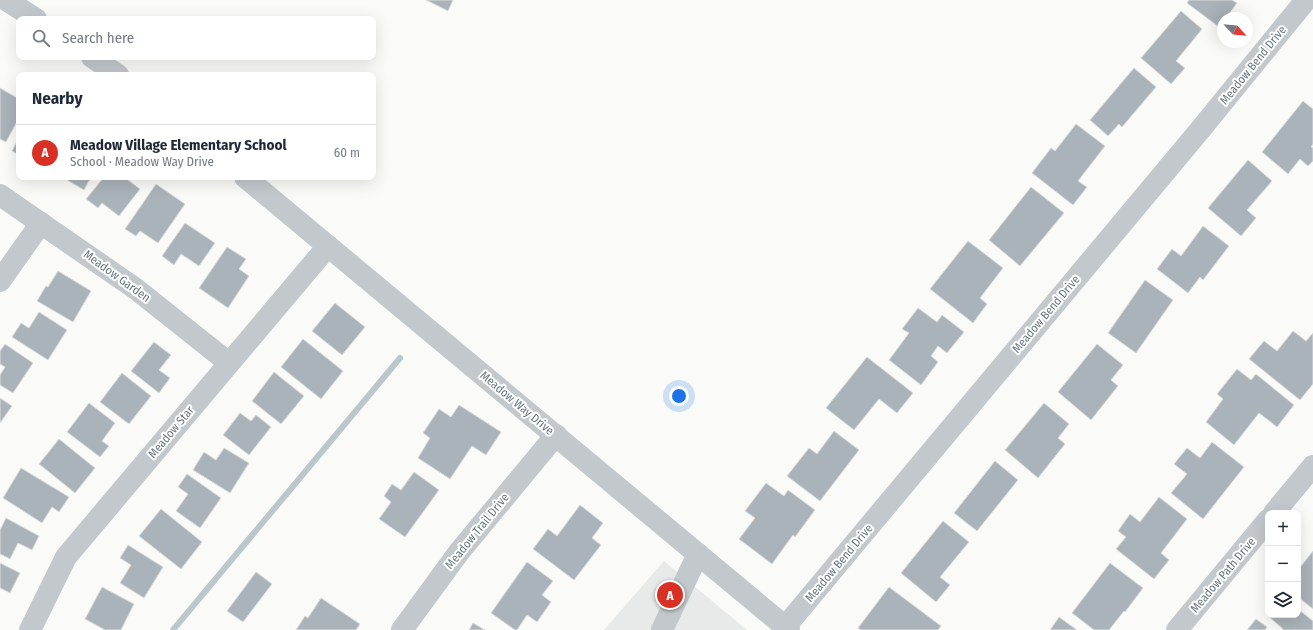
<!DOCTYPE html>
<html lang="en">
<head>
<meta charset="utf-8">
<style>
  :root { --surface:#fff; --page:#f6f6f7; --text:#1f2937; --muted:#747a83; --line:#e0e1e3; --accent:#d93025 }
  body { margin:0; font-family:"Fira Sans Condensed",sans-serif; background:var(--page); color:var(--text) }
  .controls { position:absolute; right:12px; bottom:12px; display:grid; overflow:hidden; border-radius:8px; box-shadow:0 4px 16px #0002 }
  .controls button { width:36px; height:36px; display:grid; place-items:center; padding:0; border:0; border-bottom:1px solid var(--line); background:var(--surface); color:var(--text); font:20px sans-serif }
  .compass { position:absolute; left:1217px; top:12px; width:36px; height:36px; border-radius:50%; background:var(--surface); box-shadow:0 4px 16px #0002; rotate:116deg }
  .you { position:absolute; left:679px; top:396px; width:14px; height:14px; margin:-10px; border:3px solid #fff; border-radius:50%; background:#1a73e8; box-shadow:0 0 0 6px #1a73e833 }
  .badge { display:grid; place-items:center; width:26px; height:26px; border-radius:50%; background:var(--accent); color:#fff; font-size:13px; font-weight:700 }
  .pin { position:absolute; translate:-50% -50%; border:2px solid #fff; box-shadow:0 1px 4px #0006 }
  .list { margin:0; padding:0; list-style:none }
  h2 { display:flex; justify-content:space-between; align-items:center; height:52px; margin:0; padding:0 16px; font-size:17px }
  h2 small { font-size:13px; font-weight:400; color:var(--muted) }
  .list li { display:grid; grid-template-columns:26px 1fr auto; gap:12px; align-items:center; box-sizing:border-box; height:56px; padding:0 16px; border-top:1px solid var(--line) }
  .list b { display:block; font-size:15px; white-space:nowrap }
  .list p { margin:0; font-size:13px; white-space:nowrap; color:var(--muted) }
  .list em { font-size:13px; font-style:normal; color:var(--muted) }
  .icon { flex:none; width:22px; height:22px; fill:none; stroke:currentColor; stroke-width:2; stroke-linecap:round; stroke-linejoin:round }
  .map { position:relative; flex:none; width:1313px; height:630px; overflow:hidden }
  .search { position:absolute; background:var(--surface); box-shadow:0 4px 16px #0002; left:16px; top:16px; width:360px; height:44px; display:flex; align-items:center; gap:10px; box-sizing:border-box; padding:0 14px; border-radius:8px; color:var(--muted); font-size:15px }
  .panel { position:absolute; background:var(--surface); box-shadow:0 4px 16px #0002; left:16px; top:72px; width:360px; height:108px; border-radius:8px }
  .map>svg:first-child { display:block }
  .built { fill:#e8e9e9 }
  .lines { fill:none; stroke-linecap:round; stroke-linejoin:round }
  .stream { stroke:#bbc7cb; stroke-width:6 }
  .building { fill:#aab3b9; stroke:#dcdcda }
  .minor { stroke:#c3c8cc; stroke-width:22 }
  .labels { text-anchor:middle; stroke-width:4; stroke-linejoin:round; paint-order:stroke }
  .street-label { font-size:12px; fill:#657683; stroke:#fff }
</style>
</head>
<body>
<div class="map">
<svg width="1313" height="630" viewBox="0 0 1313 630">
  <rect width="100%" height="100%" fill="#fafaf8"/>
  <!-- built -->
  <path class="built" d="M 664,561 L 747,630 L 604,630 Z"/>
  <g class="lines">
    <!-- stream -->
    <path class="stream" d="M 173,630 L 400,358"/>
  </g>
  <!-- building -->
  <g class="building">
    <path d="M 426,0 L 453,0 L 448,11 Z"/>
    <path d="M 1189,0 L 1232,0 L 1237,3 L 1226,18 L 1223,18 L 1223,22 L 1219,27 L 1187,3 Z"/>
    <path d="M 1181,11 L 1202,29 L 1176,61 L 1185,68 L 1171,84 L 1141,58 Z"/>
    <path d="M 1134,68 L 1156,87 L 1122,127 L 1119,124 L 1108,136 L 1090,120 Z"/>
    <path d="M 0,88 L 19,99 L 19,118 L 6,142 L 0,139 Z"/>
    <path d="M 1303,101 L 1313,109 L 1313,144 L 1311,147 L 1313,148 L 1313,161 L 1308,166 L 1300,159 L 1288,174 L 1262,152 Z"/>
    <path d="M 1076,124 L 1105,146 L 1078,181 L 1087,187 L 1073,205 L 1032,173 L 1051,148 L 1055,151 Z"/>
    <path d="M 19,137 L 19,155 L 12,151 Z"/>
    <path d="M 1248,160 L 1272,181 L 1247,210 L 1256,218 L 1241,236 L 1208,208 Z"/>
    <path d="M 62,177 L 91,177 L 84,190 Z"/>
    <path d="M 104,177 L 124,177 L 140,189 L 119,216 L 102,203 L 98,208 L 86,199 Z"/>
    <path d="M 156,184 L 185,204 L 158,243 L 140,231 L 136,236 L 125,229 Z"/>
    <path d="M 1031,187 L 1064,213 L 1020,266 L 989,240 Z"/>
    <path d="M 185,223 L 215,243 L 199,266 L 181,254 L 174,265 L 162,256 Z"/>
    <path d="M 1203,226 L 1229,246 L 1203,280 L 1200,277 L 1188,293 L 1157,269 L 1172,249 L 1181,256 Z"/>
    <path d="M 968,241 L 1003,268 L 980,298 L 987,304 L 973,323 L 930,289 Z"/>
    <path d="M 227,247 L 246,259 L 239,269 L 249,276 L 228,308 L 199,288 Z"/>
    <path d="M 58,271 L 91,291 L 73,322 L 37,301 L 46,286 L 48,287 Z"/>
    <path d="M 1145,280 L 1173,300 L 1136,353 L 1108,333 Z"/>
    <path d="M 335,303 L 365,327 L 342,355 L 312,331 Z"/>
    <path d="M 918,308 L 937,322 L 942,315 L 964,332 L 947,353 L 938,346 L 931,356 L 938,362 L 921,385 L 889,360 L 909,333 L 902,329 Z"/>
    <path d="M 39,312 L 67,330 L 48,360 L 12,337 L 21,323 L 29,328 Z"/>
    <path d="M 1293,331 L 1306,341 L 1313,333 L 1313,384 L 1300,400 L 1249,359 L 1264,341 L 1277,351 Z"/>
    <path d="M 303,339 L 343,371 L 321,399 L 281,367 Z"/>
    <path d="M 154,342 L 171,355 L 159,370 L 170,378 L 159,393 L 131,371 Z"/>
    <path d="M 5,344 L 33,363 L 13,393 L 0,385 L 0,375 L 5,367 L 0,364 L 0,351 Z"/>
    <path d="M 1097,344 L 1123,365 L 1111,380 L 1118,386 L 1091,420 L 1058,392 Z"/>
    <path d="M 867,357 L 913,393 L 897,413 L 879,399 L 854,430 L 826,408 Z"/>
    <path d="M 1237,369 L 1251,380 L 1256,374 L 1294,405 L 1277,427 L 1259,413 L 1234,445 L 1206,422 L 1223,399 L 1217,394 Z"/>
    <path d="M 274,372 L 304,396 L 281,424 L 252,401 Z"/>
    <path d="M 122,373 L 151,396 L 129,424 L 100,402 Z"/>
    <path d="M 0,398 L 12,406 L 0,423 Z"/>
    <path d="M 89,403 L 115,423 L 102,441 L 109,446 L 100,457 L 67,432 Z"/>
    <path d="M 1044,403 L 1069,424 L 1058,438 L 1065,444 L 1038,478 L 1005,450 Z"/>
    <path d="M 459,405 L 501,432 L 486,455 L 472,446 L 450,479 L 418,458 L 430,438 L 423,433 L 439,409 L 451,417 Z"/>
    <path d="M 240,413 L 251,421 L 256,415 L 271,427 L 249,455 L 223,435 Z"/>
    <path d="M 834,431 L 859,450 L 820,501 L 787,476 L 809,448 L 817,454 Z"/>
    <path d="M 59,439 L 95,468 L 75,493 L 39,464 Z"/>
    <path d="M 1212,442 L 1244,467 L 1203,519 L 1171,493 L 1187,474 L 1174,464 L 1187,448 L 1200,458 Z"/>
    <path d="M 224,448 L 249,463 L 230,493 L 193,470 L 204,452 L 216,460 Z"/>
    <path d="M 995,461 L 1018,480 L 977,531 L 954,513 Z"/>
    <path d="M 21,468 L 69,497 L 59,512 L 52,507 L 42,523 L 3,498 Z"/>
    <path d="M 414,472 L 439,490 L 405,537 L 379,519 L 391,502 L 384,496 L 392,484 L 401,490 Z"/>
    <path d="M 187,474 L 221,498 L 200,528 L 176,511 L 188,494 L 178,487 Z"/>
    <path d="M 766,483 L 784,496 L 788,490 L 815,510 L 795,537 L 793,535 L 772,564 L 739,539 L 755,518 L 745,511 Z"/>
    <path d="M 1159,497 L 1187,519 L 1161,553 L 1169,560 L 1154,579 L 1116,549 L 1126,537 L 1118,531 L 1130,514 L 1140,522 Z"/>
    <path d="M 580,505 L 603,523 L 592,538 L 601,545 L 574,580 L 533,549 L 548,529 L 557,536 Z"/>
    <path d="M 161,509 L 202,542 L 181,569 L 139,536 Z"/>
    <path d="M 6,518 L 39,536 L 32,550 L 18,543 L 10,559 L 0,554 L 0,530 Z"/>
    <path d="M 943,521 L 969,542 L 940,577 L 950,585 L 936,602 L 901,573 Z"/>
    <path d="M 128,545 L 163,567 L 144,598 L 120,583 L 131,565 L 120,558 Z"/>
    <path d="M 1313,551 L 1313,609 L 1298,597 L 1298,570 Z"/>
    <path d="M 527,562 L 553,581 L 542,595 L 551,602 L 537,622 L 527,615 L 517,630 L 515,630 L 491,613 Z"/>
    <path d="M 0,563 L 20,573 L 10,593 L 0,588 Z"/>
    <path d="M 1110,563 L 1143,588 L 1125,612 L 1124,611 L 1109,630 L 1094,630 L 1072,613 Z"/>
    <path d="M 256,572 L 272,584 L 243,622 L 227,611 Z"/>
    <path d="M 102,587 L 134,604 L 121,630 L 105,630 L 85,619 Z"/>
    <path d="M 889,587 L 941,626 L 938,630 L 861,630 L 858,628 Z"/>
    <path d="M 321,598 L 360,624 L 356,630 L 296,630 L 305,616 L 308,618 Z"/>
    <path d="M 1298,609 L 1313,621 L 1313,630 L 1282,630 L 1283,629 L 1267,615 L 1268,613 L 1268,615 L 1298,615 Z"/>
    <path d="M 1059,617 L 1077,630 L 1050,630 Z"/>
    <path d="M 1256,619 L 1267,627 L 1265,630 L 1247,630 Z"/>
    <path d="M 473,623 L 485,630 L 469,630 Z"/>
  </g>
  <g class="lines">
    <!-- minor -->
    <g class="minor">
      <path d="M 6,0 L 36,19"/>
      <path d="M 92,57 L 118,75"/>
      <path d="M 245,177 L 789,630"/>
      <path d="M 0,195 L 136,289 L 229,363"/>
      <path d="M 0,281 L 41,223"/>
      <path d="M 1274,513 L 1313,466"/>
      <path d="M 785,627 L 1200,130 L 1306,0"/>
      <path d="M 30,630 L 66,557 L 328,246"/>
      <path d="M 402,630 L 459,552 L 556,435"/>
      <path d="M 662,630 L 698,554"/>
      <path d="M 1177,630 L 1268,520"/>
    </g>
  </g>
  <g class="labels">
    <!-- street labels -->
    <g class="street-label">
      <text transform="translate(1253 65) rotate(-51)" y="4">Meadow Bend Drive</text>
      <text transform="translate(117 276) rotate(36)" y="4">Meadow Garden</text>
      <text transform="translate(1046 314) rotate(-50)" y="4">Meadow Bend Drive</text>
      <text transform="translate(517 403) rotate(40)" y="4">Meadow Way Drive</text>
      <text transform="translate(171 432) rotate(-50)" y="4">Meadow Star</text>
      <text transform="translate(477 531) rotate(-51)" y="4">Meadow Trail Drive</text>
      <text transform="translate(839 563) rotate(-50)" y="4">Meadow Bend Drive</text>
      <text transform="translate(1223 575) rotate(-50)" y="4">Meadow Path Drive</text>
    </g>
  </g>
</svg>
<div class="controls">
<button>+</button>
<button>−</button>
<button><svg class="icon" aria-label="layers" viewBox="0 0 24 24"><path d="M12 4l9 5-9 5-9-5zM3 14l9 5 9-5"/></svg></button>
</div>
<svg class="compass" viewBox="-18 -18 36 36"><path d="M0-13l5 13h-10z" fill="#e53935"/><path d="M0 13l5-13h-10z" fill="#747a83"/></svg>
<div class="you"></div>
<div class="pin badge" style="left:670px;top:595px">A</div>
<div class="search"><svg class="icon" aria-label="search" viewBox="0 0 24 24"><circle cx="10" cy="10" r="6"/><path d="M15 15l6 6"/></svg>Search here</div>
<section class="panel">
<h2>Nearby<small></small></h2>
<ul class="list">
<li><span class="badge">A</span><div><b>Meadow Village Elementary School</b><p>School · Meadow Way Drive</p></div><em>60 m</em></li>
</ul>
</section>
</div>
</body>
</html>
